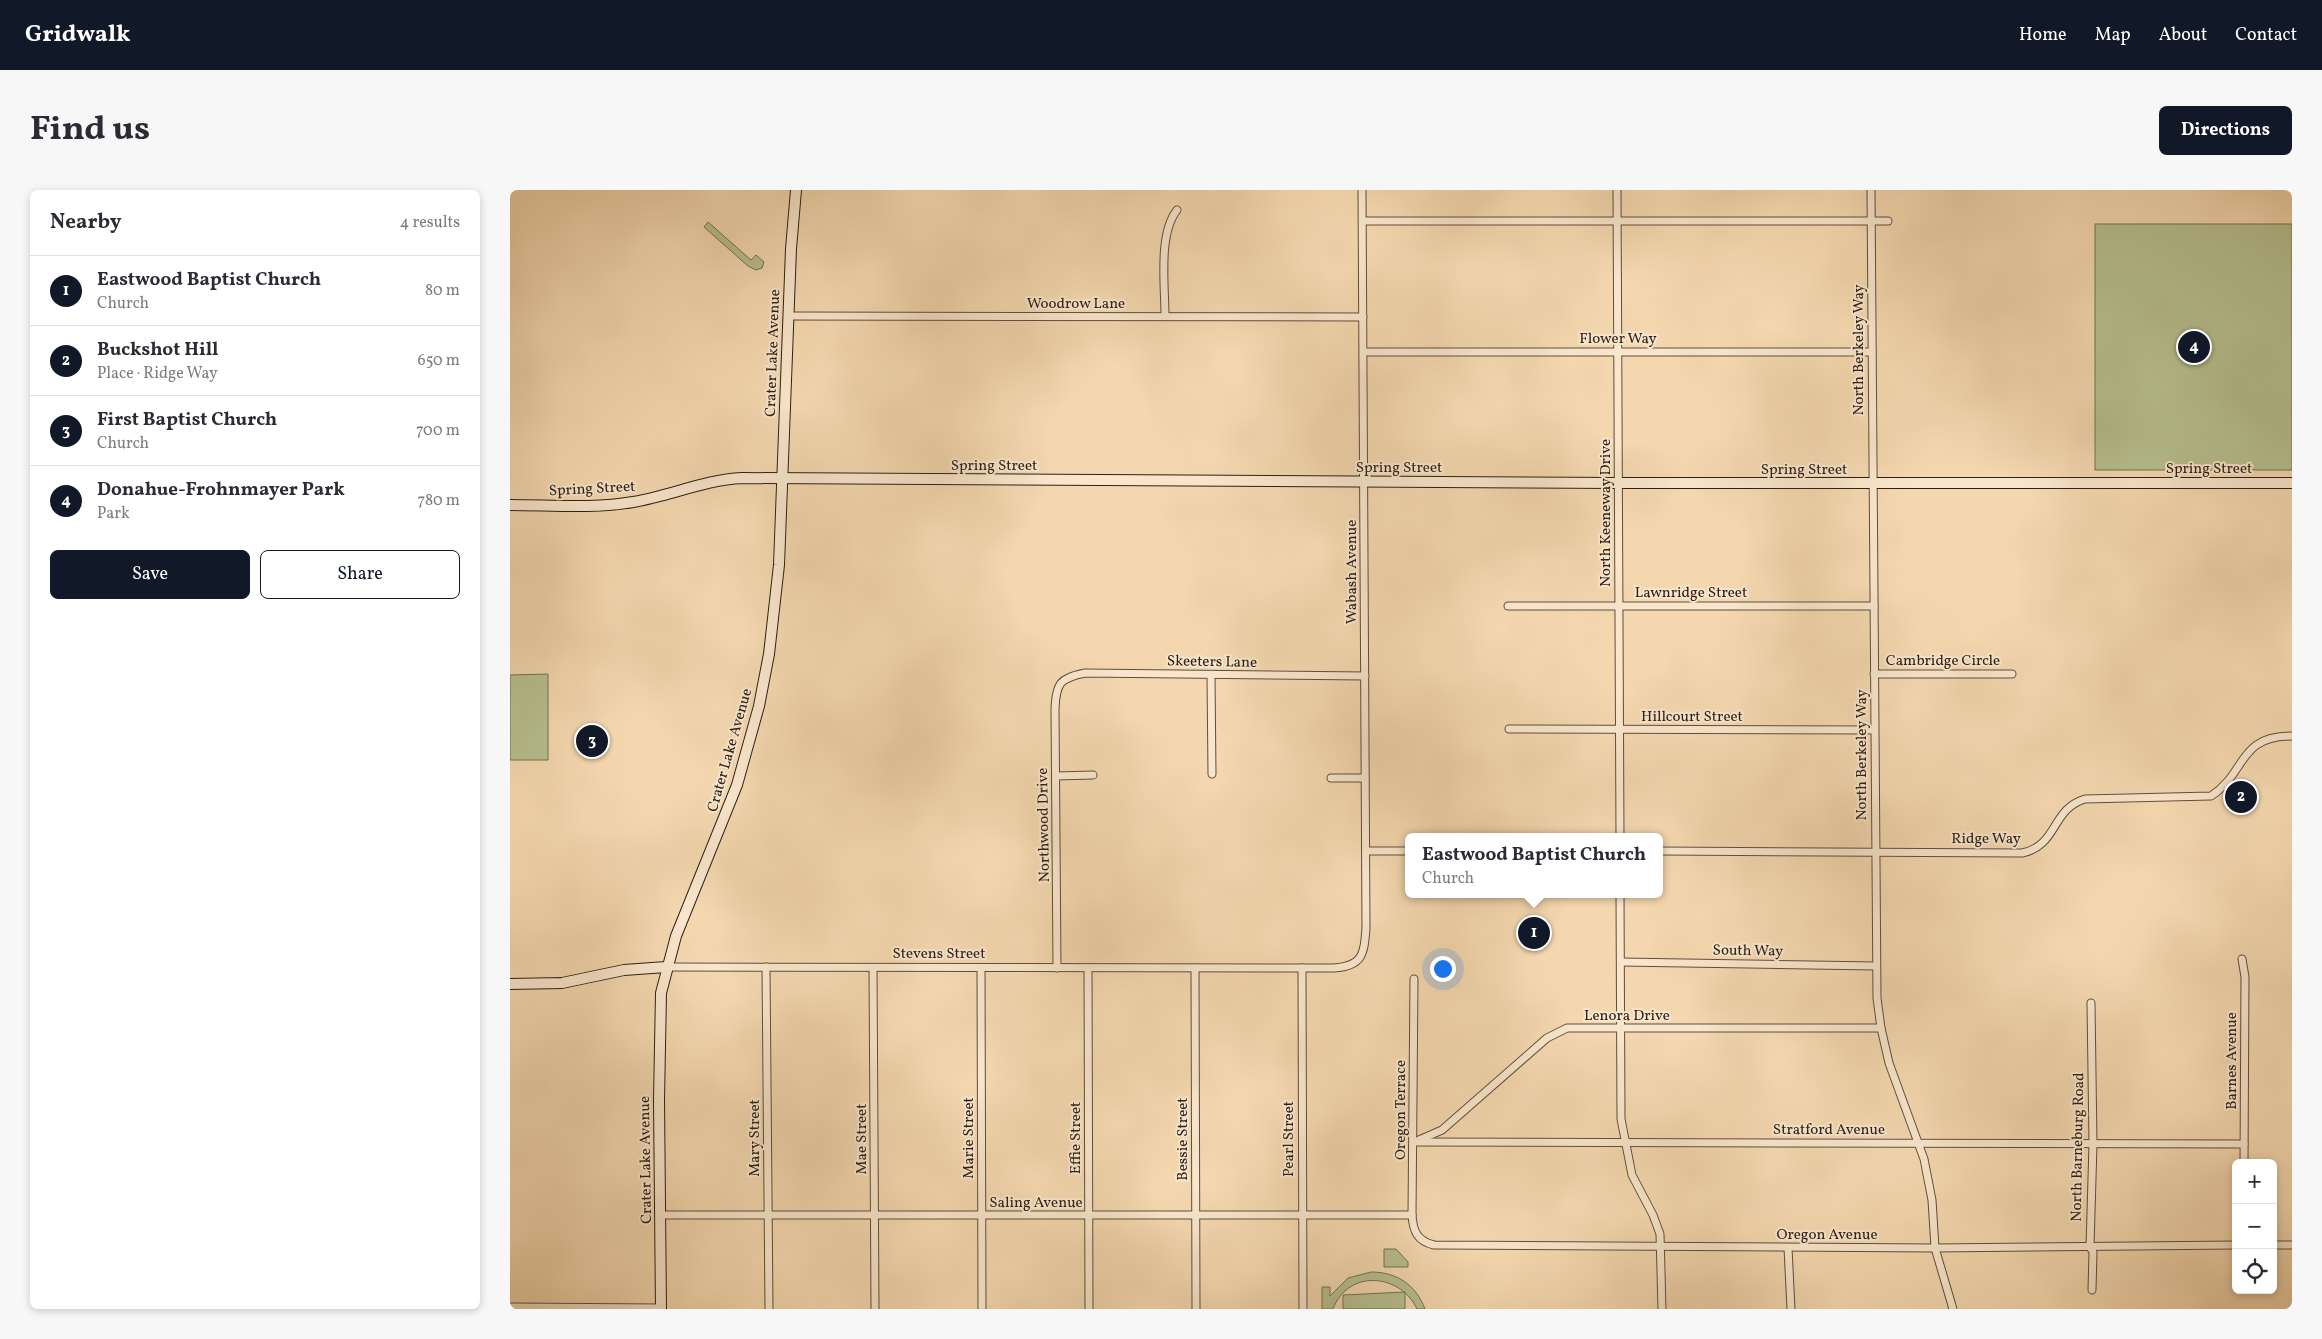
<!DOCTYPE html>
<html lang="en">
<head>
<meta charset="utf-8">
<style>
  :root { --surface:#fff; --page:#f7f7f7; --text:#2b2b33; --muted:#7c7c81; --line:#e1e1e2; --accent:#111827 }
  body { margin:0; font-family:Vollkorn,serif; background:var(--page); color:var(--text) }
  .controls { position:absolute; right:15px; bottom:15px; display:grid; overflow:hidden; border-radius:8px; box-shadow:0 2px 8px #0003 }
  .controls button { width:45px; height:45px; display:grid; place-items:center; padding:0; border:0; border-bottom:1px solid var(--line); background:var(--surface); color:var(--text); font:25px sans-serif }
  .you { position:absolute; left:932px; top:778px; width:18px; height:18px; margin:-12px; border:4px solid #fff; border-radius:50%; background:#1a73e8; box-shadow:0 0 0 8px #1a73e833 }
  .badge { display:grid; place-items:center; width:32px; height:32px; border-radius:50%; background:var(--accent); color:#fff; font-size:16px; font-weight:700 }
  .pin { position:absolute; translate:-50% -50%; border:2px solid #fff; box-shadow:0 1px 5px #0006 }
  .popup { position:absolute; left:895px; top:643px; width:258px; height:65px; box-sizing:border-box; display:grid; place-content:center; border-radius:8px; background:var(--surface); filter:drop-shadow(0 1px 4px #0005); font-size:16px; white-space:nowrap; color:var(--muted) }
  .popup b { font-size:19px; color:var(--text) }
  .popup::after { content:''; position:absolute; left:50%; top:100%; margin-left:-10px; border:10px solid transparent; border-top-color:var(--surface) }
  .list { margin:0; padding:0; list-style:none }
  h2 { display:flex; justify-content:space-between; align-items:center; height:65px; margin:0; padding:0 20px; font-size:21px }
  h2 small { font-size:16px; font-weight:400; color:var(--muted) }
  .list li { display:grid; grid-template-columns:32px 1fr auto; gap:15px; align-items:center; box-sizing:border-box; height:70px; padding:0 20px; border-top:1px solid var(--line) }
  .list b { display:block; font-size:19px; white-space:nowrap }
  .list p { margin:0; font-size:16px; white-space:nowrap; color:var(--muted) }
  .list em { font-size:16px; font-style:normal; color:var(--muted) }
  .actions { display:flex; gap:10px; padding:15px 20px }
  .actions a { flex:1; padding:11px 0; border:1px solid var(--accent); border-radius:8px; text-align:center; font-size:18px; color:var(--accent) }
  .actions .main { background:var(--accent); color:#fff }
  .icon { flex:none; width:28px; height:28px; fill:none; stroke:currentColor; stroke-width:2; stroke-linecap:round; stroke-linejoin:round }
  .map { position:relative; flex:none; width:1782px; height:1119px; overflow:hidden; border-radius:8px }
  header { display:flex; align-items:center; gap:30px; box-sizing:border-box; height:70px; padding:0 25px; background:var(--accent); color:#fff }
  header strong { font-size:24px }
  nav { display:flex; gap:28px; margin-inline-start:auto; font-size:18px }
  .intro { display:flex; align-items:center; justify-content:space-between; box-sizing:border-box; height:120px; padding:0 30px }
  h1 { margin:0; font-size:35px }
  .button { padding:12px 22px; border-radius:8px; background:var(--accent); color:#fff; font-size:18px; font-weight:700 }
  main { display:flex; gap:30px; padding:0 30px }
  aside { flex:1; background:var(--surface); border-radius:8px; box-shadow:0 2px 8px #0003 }
  .map>svg:first-child { display:block }
  .green { fill:#b6bf8f; stroke:#727053 }
  .lines { fill:none; stroke-linecap:round; stroke-linejoin:round }
  .street-casing { stroke:#5f4e3d; stroke-width:9 }
  .secondary-casing { stroke:#2d2017; stroke-width:12 }
  .street { stroke:#f8e5cb; stroke-width:7 }
  .secondary { stroke:#f8e5cb; stroke-width:10 }
  .labels { text-anchor:middle; stroke-width:4; stroke-linejoin:round; paint-order:stroke }
  .street-label { font-size:15px; fill:#2d2017; stroke:#f8e5cb }
</style>
</head>
<body>
<header>
<strong>Gridwalk</strong>
<nav><a>Home</a><a>Map</a><a>About</a><a>Contact</a></nav>
</header>
<div class="intro"><h1>Find us</h1><a class="button">Directions</a></div>
<main>
<aside>
<h2>Nearby<small>4 results</small></h2>
<ul class="list">
<li><span class="badge">1</span><div><b>Eastwood Baptist Church</b><p>Church</p></div><em>80 m</em></li>
<li><span class="badge">2</span><div><b>Buckshot Hill</b><p>Place · Ridge Way</p></div><em>650 m</em></li>
<li><span class="badge">3</span><div><b>First Baptist Church</b><p>Church</p></div><em>700 m</em></li>
<li><span class="badge">4</span><div><b>Donahue-Frohnmayer Park</b><p>Park</p></div><em>780 m</em></li>
</ul>
<div class="actions"><a class="main">Save</a><a>Share</a></div>
</aside>
<div class="map">
<svg width="1782" height="1119" viewBox="0 0 1782 1119">
  <rect width="100%" height="100%" fill="#f4d7af"/>
  <filter id="stains"><feTurbulence type="fractalNoise" baseFrequency=".004" numOctaves="4"/><feColorMatrix values="0 0 0 0 .2 0 0 0 0 .09 0 0 0 0 .02 0 0 0 .5 -.17"/></filter>
  <radialGradient id="worn" r=".72"><stop offset=".6" stop-color="#630" stop-opacity="0"/><stop offset="1" stop-color="#630" stop-opacity=".3"/></radialGradient>
  <!-- green -->
  <g class="green">
    <path d="M 198,32 L 241,70 L 246,65 L 254,72 L 252,78 L 246,80 L 238,76 L 194,37 Z"/>
    <rect x="1585" y="34" width="197" height="246"/>
    <path d="M 38,484 L 38,570 L 0,570 L 0,485 Z"/>
    <path d="M 874,1059 L 886,1059 L 898,1072 L 898,1077 L 874,1077 Z"/>
    <path d="M 861,1082 C 887,1082 906,1095 915,1119 L 907,1119 C 890,1083 838,1079 823,1119 L 812,1119 L 812,1097 L 820,1097 L 820,1106 L 838,1088 Z"/>
    <path d="M 895,1102 L 895,1119 L 833,1119 L 833,1105 Z"/>
  </g>
  <g class="lines">
    <!-- street casing -->
    <g class="street-casing">
      <g id="street">
        <path d="M 1107,0 L 1110,647"/>
        <path d="M 1361,0 L 1367,808 L 1371,838 L 1379,873 L 1414,969 L 1422,1010 L 1425,1058 L 1443,1119"/>
        <path d="M 853,31 L 1378,31"/>
        <path d="M 279,126 L 853,127"/>
        <path d="M 655,126 C 655,96 648,44 667,20"/>
        <path d="M 854,162 L 1362,162"/>
        <path d="M 998,416 L 1364,416"/>
        <path d="M 1364,484 L 1502,484"/>
        <path d="M 701,485 L 702,584"/>
        <path d="M 999,539 L 1364,540"/>
        <path d="M 546,586 L 583,585"/>
        <path d="M 821,588 L 855,588"/>
        <path d="M 856,661 L 899,661"/>
        <path d="M 1149,661 L 1512,663 C 1548,656 1541,619 1575,609 L 1701,606 C 1737,583 1727,546 1782,546"/>
        <path d="M 1110,704 L 1111,929 L 1122,985 L 1143,1025 L 1150,1044 L 1152,1119"/>
        <path d="M 1732,769 L 1735,787 L 1734,973"/>
        <path d="M 1111,772 L 1365,776"/>
        <path d="M 156,777 L 824,778 C 853,776 854,764 856,738 L 852,0"/>
        <path d="M 256,777 L 259,1119"/>
        <path d="M 363,778 L 365,1119"/>
        <path d="M 471,778 L 472,1119"/>
        <path d="M 547,778 L 545,519 C 546,493 550,488 575,483 L 855,486"/>
        <path d="M 578,778 L 579,1119"/>
        <path d="M 685,778 L 686,1119"/>
        <path d="M 792,778 L 793,1119"/>
        <path d="M 904,789 L 902,1025 C 903,1041 907,1051 924,1055 L 1425,1058 L 1726,1055"/>
        <path d="M 1581,813 L 1583,954 L 1580,1057 L 1583,1062 L 1582,1100"/>
        <path d="M 909,950 L 932,940 L 1037,848 L 1057,838 L 1371,838"/>
        <path d="M 904,952 L 1734,954"/>
        <path d="M 151,1025 L 902,1025"/>
        <path d="M 1763,1055 L 1782,1055"/>
        <path d="M 1278,1058 L 1281,1119"/>
        <path d="M 0,1117 L 151,1118"/>
      </g>
    </g>
    <!-- secondary casing -->
    <g class="secondary-casing">
      <g id="secondary">
        <path d="M 0,315 C 40,315 83,319 123,312 C 160,306 194,290 232,288 L 1109,293 L 1782,293"/>
        <path d="M 0,794 L 52,793 L 114,780 L 156,777"/>
        <path d="M 151,1119 L 149,910 L 151,803 L 166,746 L 227,595 L 249,516 L 259,464 L 269,375 L 281,59 L 286,0"/>
      </g>
    </g>
    <!-- street -->
    <use href="#street" class="street"/>
    <!-- secondary -->
    <use href="#secondary" class="secondary"/>
  </g>
  <g class="labels">
    <!-- street labels -->
    <g class="street-label">
      <text x="566" y="118">Woodrow Lane</text>
      <text x="1108" y="153">Flower Way</text>
      <text transform="translate(1348 160) rotate(-90)" y="5">North Berkeley Way</text>
      <text transform="translate(262 163) rotate(-88)" y="5">Crater Lake Avenue</text>
      <text x="484" y="280">Spring Street</text>
      <text x="889" y="282">Spring Street</text>
      <text x="1699" y="283">Spring Street</text>
      <text x="1294" y="284">Spring Street</text>
      <text transform="translate(82 298) rotate(-3)" y="5">Spring Street</text>
      <text transform="translate(1095 323) rotate(-90)" y="5">North Keeneway Drive</text>
      <text transform="translate(841 382) rotate(-90)" y="5">Wabash Avenue</text>
      <text x="1181" y="407">Lawnridge Street</text>
      <text x="1433" y="475">Cambridge Circle</text>
      <text transform="translate(702 471) rotate(1)" y="5">Skeeters Lane</text>
      <text x="1182" y="531">Hillcourt Street</text>
      <text transform="translate(219 560) rotate(-74)" y="5">Crater Lake Avenue</text>
      <text transform="translate(1351 565) rotate(-90)" y="5">North Berkeley Way</text>
      <text transform="translate(533 635) rotate(-91)" y="5">Northwood Drive</text>
      <text x="1476" y="653">Ridge Way</text>
      <text transform="translate(1238 760) rotate(1)" y="5">South Way</text>
      <text x="429" y="768">Stevens Street</text>
      <text x="1117" y="830">Lenora Drive</text>
      <text transform="translate(1721 871) rotate(-90)" y="5">Barnes Avenue</text>
      <text transform="translate(890 920) rotate(-90)" y="5">Oregon Terrace</text>
      <text x="1319" y="944">Stratford Avenue</text>
      <text transform="translate(244 948) rotate(-90)" y="5">Mary Street</text>
      <text transform="translate(458 948) rotate(-90)" y="5">Marie Street</text>
      <text transform="translate(565 948) rotate(-90)" y="5">Effie Street</text>
      <text transform="translate(351 949) rotate(-90)" y="5">Mae Street</text>
      <text transform="translate(672 949) rotate(-90)" y="5">Bessie Street</text>
      <text transform="translate(778 949) rotate(-90)" y="5">Pearl Street</text>
      <text transform="translate(1567 957) rotate(-89)" y="5">North Barneburg Road</text>
      <text transform="translate(135 970) rotate(-91)" y="5">Crater Lake Avenue</text>
      <text x="526" y="1017">Saling Avenue</text>
      <text x="1317" y="1049">Oregon Avenue</text>
    </g>
  </g>
  <rect width="100%" height="100%" filter="url(#stains)"/>
  <rect width="100%" height="100%" fill="url(#worn)"/>
</svg>
<div class="controls">
<button>+</button>
<button>−</button>
<button><svg class="icon" aria-label="locate" viewBox="0 0 24 24"><circle cx="12" cy="12" r="6"/><path d="M12 2v4M12 18v4M2 12h4M18 12h4"/></svg></button>
</div>
<div class="you"></div>
<div class="pin badge" style="left:1024px;top:743px">1</div>
<div class="popup"><b>Eastwood Baptist Church</b>Church</div>
<div class="pin badge" style="left:1731px;top:607px">2</div>
<div class="pin badge" style="left:82px;top:551px">3</div>
<div class="pin badge" style="left:1684px;top:157px">4</div>
</div>
</main>
</body>
</html>
